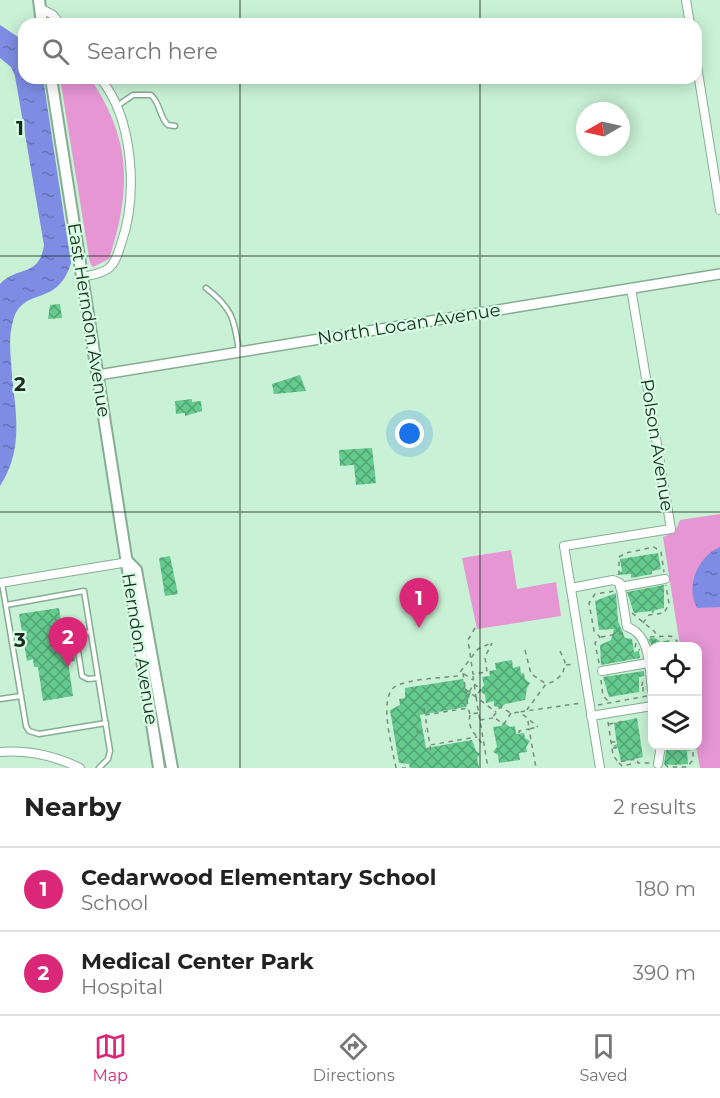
<!DOCTYPE html>
<html lang="en">
<head>
<meta charset="utf-8">
<style>
  :root { --surface:#fff; --page:#f6f6f6; --text:#222; --muted:#767676; --line:#e0e0e0; --accent:#db2777 }
  body { margin:0; font-family:Montserrat,sans-serif; background:var(--page); color:var(--text) }
  .controls { position:absolute; right:18px; bottom:18px; display:grid; overflow:hidden; border-radius:12px; box-shadow:0 3px 15px #0003 }
  .controls button { width:54px; height:54px; display:grid; place-items:center; padding:0; border:0; border-bottom:2px solid var(--line); background:var(--surface); color:var(--text); font:30px sans-serif }
  .compass { position:absolute; left:576px; top:102px; width:54px; height:54px; border-radius:50%; background:var(--surface); box-shadow:0 3px 15px #0003; rotate:261deg }
  .you { position:absolute; left:410px; top:434px; width:21px; height:21px; margin:-15px; border:4px solid #fff; border-radius:50%; background:#1a73e8; box-shadow:0 0 0 9px #1a73e833 }
  .badge { display:grid; place-items:center; width:39px; height:39px; border-radius:50%; background:var(--accent); color:#fff; font-size:20px; font-weight:700 }
  .pin { position:absolute; translate:-50% -50px; filter:drop-shadow(0 2px 3px #0008) }
  .pin::after { content:''; position:absolute; top:32px; width:21px; height:18px; background:inherit; clip-path:polygon(0 0,100% 0,50% 100%) }
  .list { margin:0; padding:0; list-style:none }
  h2 { display:flex; justify-content:space-between; align-items:center; height:78px; margin:0; padding:0 24px; font-size:26px }
  h2 small { font-size:20px; font-weight:400; color:var(--muted) }
  .list li { display:grid; grid-template-columns:39px 1fr auto; gap:18px; align-items:center; box-sizing:border-box; height:84px; padding:0 24px; border-top:2px solid var(--line) }
  .list b { display:block; font-size:22px; white-space:nowrap }
  .list p { margin:0; font-size:20px; white-space:nowrap; color:var(--muted) }
  .list em { font-size:20px; font-style:normal; color:var(--muted) }
  .icon { flex:none; width:33px; height:33px; fill:none; stroke:currentColor; stroke-width:2; stroke-linecap:round; stroke-linejoin:round }
  .map { position:relative; flex:none; width:720px; height:768px; overflow:hidden }
  .search { position:absolute; background:var(--surface); box-shadow:0 3px 15px #0003; left:18px; right:18px; top:18px; height:66px; display:flex; align-items:center; gap:15px; box-sizing:border-box; padding:0 21px; border-radius:18px; color:var(--muted); font-size:22px }
  .sheet { height:246px; background:var(--surface) }
  nav { display:flex; justify-content:space-around; align-items:center; box-sizing:border-box; height:84px; border-top:2px solid var(--line); background:var(--surface); font-size:16px; color:var(--muted) }
  nav a { display:grid; justify-items:center; gap:3px }
  nav .on { color:var(--accent) }
  .map>svg:first-child { display:block }
  .grass { fill:#e596d3 }
  .water { fill:url(#water-ripples) }
  .building { fill:url(#building-cross-hatch) }
  .lines { fill:none; stroke-linecap:round; stroke-linejoin:round }
  .service-casing { stroke:#86ad93; stroke-width:7 }
  .minor-casing { stroke:#86ad93; stroke-width:10 }
  .tertiary-casing { stroke:#86ad93; stroke-width:12 }
  .secondary-casing { stroke:#86ad93; stroke-width:14 }
  .path { stroke:#738f7c; stroke-width:1.5; stroke-dasharray:4.5 4.5; stroke-linecap:butt }
  .service { stroke:#fff; stroke-width:4 }
  .minor { stroke:#fff; stroke-width:8 }
  .tertiary { stroke:#fff; stroke-width:9 }
  .secondary { stroke:#fff; stroke-width:10 }
  .grid { fill:none; stroke:#1c2b21; stroke-width:1.5; stroke-opacity:0.55 }
  .labels { text-anchor:middle; stroke-width:4.5; stroke-linejoin:round; paint-order:stroke }
  .street-label { font-size:18px; fill:#1c2b21; stroke:#d5fee2 }
  .grid-label { font-size:20px; text-anchor:middle; font-weight:bold; fill:#1c2b21; stroke:#d5fee2; stroke-width:4.5; stroke-linejoin:round; paint-order:stroke }
</style>
</head>
<body>
<div class="map">
<svg width="720" height="768" viewBox="0 0 720 768">
  <defs>
    <pattern id="water-ripples" width="26" height="14" patternUnits="userSpaceOnUse" patternTransform="scale(1.5)"><rect width="26" height="14" fill="#7e8ce3"/><path d="M2 4q2-2 4 0t4 0M15 11q2-2 4 0t4 0" fill="none" stroke="#6673b8"/></pattern>
    <pattern id="building-cross-hatch" width="8" height="8" patternUnits="userSpaceOnUse" patternTransform="scale(1.5)"><rect width="8" height="8" fill="#65ca8e"/><path d="M0 0l8 8M0 8l8-8" fill="none" stroke="#52a474"/></pattern>
  </defs>
  <rect width="100%" height="100%" fill="#c8f1d5"/>
  <!-- grass -->
  <g class="grass">
    <path d="M 60,78 L 90,78 C 132,140 131,190 109,259 L 93,267 L 90,263 Z"/>
    <path d="M 720,514 L 720,768 L 700,768 L 696,746 L 698,646 L 680,646 L 663,537 L 675,532 L 680,520 Z"/>
    <path d="M 511,550 L 517,589 L 556,582 L 561,616 L 477,629 L 462,558 Z"/>
  </g>
  <!-- water -->
  <g class="water">
    <path d="M 0,25 L 24,41 L 24,78 L 43,78 L 71,263 C 57,309 23,285 13,321 C 9,334 10,348 11,362 C 14,408 26,445 0,486 L 0,284 C 18,265 39,278 44,245 L 15,76 L 11,67 L 0,58 Z"/>
    <path d="M 720,547 L 720,607 L 697,608 C 685,586 698,556 720,547 Z"/>
  </g>
  <!-- building -->
  <g class="building">
    <path d="M 60,304 L 62,318 L 48,319 L 50,305 Z"/>
    <path d="M 300,375 L 306,391 L 274,394 L 272,384 Z"/>
    <path d="M 192,399 L 192,402 L 201,401 L 202,411 L 185,416 L 185,413 L 176,414 L 175,401 Z"/>
    <path d="M 372,448 L 376,483 L 356,485 L 354,465 L 340,466 L 339,450 Z"/>
    <path d="M 658,553 L 661,569 L 652,571 L 652,574 L 631,578 L 631,574 L 616,575 L 622,571 L 620,559 Z"/>
    <path d="M 170,556 L 178,594 L 165,596 L 159,558 Z"/>
    <path d="M 664,585 L 664,608 L 655,610 L 653,614 L 651,611 L 634,613 L 627,592 Z"/>
    <path d="M 616,593 L 618,621 L 625,638 L 632,639 L 634,652 L 639,651 L 640,658 L 601,665 L 600,645 L 611,640 L 614,629 L 599,630 L 595,601 Z"/>
    <path d="M 59,608 L 65,647 L 73,646 L 75,661 L 68,662 L 73,696 L 43,701 L 38,667 L 34,667 L 33,659 L 27,661 L 19,614 Z"/>
    <path d="M 655,638 L 661,642 L 669,640 L 672,646 L 652,646 L 648,639 Z"/>
    <path d="M 512,660 L 513,668 L 520,666 L 521,674 L 524,673 L 525,679 L 530,683 L 527,688 L 525,700 L 505,704 L 501,708 L 494,706 L 494,701 L 486,703 L 485,695 L 480,691 L 484,685 L 482,677 L 490,676 L 489,671 L 496,670 L 495,663 Z"/>
    <path d="M 644,671 L 644,676 L 639,677 L 639,692 L 609,697 L 603,677 Z"/>
    <path d="M 463,679 L 466,689 L 471,692 L 466,707 L 420,715 L 426,748 L 472,740 L 476,751 L 480,754 L 477,758 L 479,768 L 410,768 L 409,764 L 399,763 L 390,710 L 400,705 L 399,699 L 405,698 L 405,688 Z"/>
    <path d="M 637,718 L 643,757 L 621,762 L 618,748 L 613,746 L 617,744 L 614,723 Z"/>
    <path d="M 503,722 L 510,727 L 515,726 L 516,734 L 524,733 L 525,738 L 530,741 L 526,747 L 527,752 L 519,753 L 520,760 L 499,763 L 498,755 L 493,752 L 497,747 L 493,727 L 501,726 Z"/>
    <path d="M 667,746 L 698,746 L 698,749 L 687,751 L 688,764 L 673,765 L 664,764 Z"/>
  </g>
  <g class="lines">
    <!-- service casing -->
    <g class="service-casing">
      <g id="service">
        <path d="M 117,106 L 133,95 L 151,95 C 161,104 159,117 168,125 L 175,126"/>
        <path d="M 206,288 C 233,309 234,319 239,351"/>
        <path d="M 2,583 L 26,726 L 29,731 L 39,734 L 106,723"/>
        <path d="M 6,605 L 84,591 L 110,751 L 108,759 L 99,768"/>
        <path d="M 90,632 L 78,634 L 76,638 L 82,676 L 88,679 L 98,678"/>
        <path d="M 0,699 L 21,696"/>
      </g>
    </g>
    <!-- minor casing -->
    <g class="minor-casing">
      <g id="minor">
        <path d="M 686,0 L 690,24"/>
        <path d="M 40,8 L 53,15 L 60,24"/>
        <path d="M 696,60 L 720,210"/>
        <path d="M 82,277 C 91,275 102,274 109,268 C 116,262 118,253 121,244 C 138,196 134,119 100,78"/>
        <path d="M 0,583 L 128,562"/>
        <path d="M 620,587 L 665,579"/>
        <path d="M 571,588 L 613,580 L 620,583 L 627,627 C 651,634 649,669 652,690"/>
        <path d="M 602,671 L 648,663"/>
        <path d="M 591,716 L 652,706"/>
        <path d="M 0,752 C 28,750 55,756 80,768"/>
        <path d="M 658,764 L 661,746"/>
        <path d="M 600,768 L 564,546 L 671,529 L 631,288"/>
      </g>
    </g>
    <!-- tertiary casing -->
    <g class="tertiary-casing">
      <path id="tertiary" d="M 98,375 L 720,274"/>
    </g>
    <!-- secondary casing -->
    <g class="secondary-casing">
      <g id="secondary">
        <path d="M 39,0 L 42,24"/>
        <path d="M 51,78 L 159,768"/>
        <path d="M 128,562 L 136,570 L 172,768"/>
      </g>
    </g>
    <!-- path -->
    <g class="path">
      <path d="M 619,575 L 619,557 L 626,553 L 654,547 L 661,552 L 664,572"/>
      <path d="M 632,613 L 655,632 L 656,636"/>
      <path d="M 643,623 L 649,615 L 664,613 L 669,604 L 666,585"/>
      <path d="M 475,628 L 468,640 L 473,674 L 487,672 L 485,657 L 492,643"/>
      <path d="M 601,637 L 623,633"/>
      <path d="M 650,637 L 671,636 L 677,641 L 678,646"/>
      <path d="M 636,643 L 635,648 L 640,650"/>
      <path d="M 674,645 L 677,646"/>
      <path d="M 525,650 L 531,674 L 545,683"/>
      <path d="M 560,651 L 565,662 L 563,673 L 555,681 L 546,684 L 526,711 L 581,703"/>
      <path d="M 599,663 L 595,643 L 600,637 L 594,631 L 589,603 L 595,594 L 615,591"/>
      <path d="M 566,665 L 575,664"/>
      <path d="M 463,673 L 468,707"/>
      <path d="M 464,674 L 473,680"/>
      <path d="M 473,676 L 476,697 L 496,712"/>
      <path d="M 601,680 L 603,696 L 610,703"/>
      <path d="M 642,686 L 643,678"/>
      <path d="M 643,687 L 643,696"/>
      <path d="M 465,689 L 476,697 L 481,689 L 474,684 L 466,697"/>
      <path d="M 476,697 L 488,768"/>
      <path d="M 598,705 L 647,696"/>
      <path d="M 424,708 L 425,714"/>
      <path d="M 525,711 L 520,712 L 538,727"/>
      <path d="M 478,713 L 470,714 C 467,730 476,734 483,745"/>
      <path d="M 511,713 L 504,724 L 493,717 L 500,707 L 511,713 L 520,712"/>
      <path d="M 470,714 L 468,708 L 425,715 L 430,745 L 477,737"/>
      <path d="M 480,720 L 493,718"/>
      <path d="M 528,721 L 529,729 L 538,727"/>
      <path d="M 608,722 L 613,755 L 618,762 L 637,759 L 638,763 L 650,763"/>
      <path d="M 609,724 L 621,722 L 621,718"/>
      <path d="M 416,732 L 426,731"/>
      <path d="M 519,733 L 519,731 L 529,729 L 536,768"/>
      <path d="M 611,742 L 615,742 L 616,748 L 613,748"/>
      <path d="M 430,746 L 431,754"/>
      <path d="M 619,763 L 622,766 L 636,763"/>
      <path d="M 665,764 L 668,767 L 687,767 L 693,760 L 693,746"/>
      <path d="M 396,768 C 393,750 377,696 396,686 C 409,679 441,678 457,676 L 478,649 L 491,643"/>
      <path d="M 402,768 L 406,768"/>
    </g>
    <!-- service -->
    <use href="#service" class="service"/>
    <!-- minor -->
    <use href="#minor" class="minor"/>
    <!-- tertiary -->
    <use href="#tertiary" class="tertiary"/>
    <!-- secondary -->
    <use href="#secondary" class="secondary"/>
  </g>
  <!-- grid -->
  <path class="grid" d="M 240,0 L 240,24M 480,0 L 480,24M 240,78 L 240,768M 480,78 L 480,768M 0,256 L 720,256M 0,512 L 720,512"/>
  <g class="labels">
    <!-- street labels -->
    <g class="street-label">
      <text transform="translate(89 320) rotate(81)" y="6">East Herndon Avenue</text>
      <text transform="translate(409 324) rotate(-9)" y="6">North Locan Avenue</text>
      <text transform="translate(657 445) rotate(81)" y="6">Polson Avenue</text>
      <text transform="translate(140 649) rotate(81)" y="6">Herndon Avenue</text>
    </g>
  </g>
  <g class="grid-label">
    <text x="20" y="135">1</text>
    <text x="20" y="391">2</text>
    <text x="20" y="647">3</text>
  </g>
</svg>
<div class="controls">
<button><svg class="icon" aria-label="locate" viewBox="0 0 24 24"><circle cx="12" cy="12" r="6"/><path d="M12 2v4M12 18v4M2 12h4M18 12h4"/></svg></button>
<button><svg class="icon" aria-label="layers" viewBox="0 0 24 24"><path d="M12 4l9 5-9 5-9-5zM3 14l9 5 9-5"/></svg></button>
</div>
<svg class="compass" viewBox="-18 -18 36 36"><path d="M0-13l5 13h-10z" fill="#e53935"/><path d="M0 13l5-13h-10z" fill="#767676"/></svg>
<div class="you"></div>
<div class="pin badge" style="left:419px;top:628px">1</div>
<div class="pin badge" style="left:68px;top:667px">2</div>
<div class="search"><svg class="icon" aria-label="search" viewBox="0 0 24 24"><circle cx="10" cy="10" r="6"/><path d="M15 15l6 6"/></svg>Search here</div>
</div>
<section class="sheet">
<h2>Nearby<small>2 results</small></h2>
<ul class="list">
<li><span class="badge">1</span><div><b>Cedarwood Elementary School</b><p>School</p></div><em>180 m</em></li>
<li><span class="badge">2</span><div><b>Medical Center Park</b><p>Hospital</p></div><em>390 m</em></li>
</ul>
</section>
<nav>
<a class="on"><svg class="icon" aria-label="map" viewBox="0 0 24 24"><path d="M3 6l6-2 6 2 6-2v14l-6 2-6-2-6 2zM9 4v14M15 6v14"/></svg>Map</a>
<a><svg class="icon" aria-label="directions" viewBox="0 0 24 24"><path d="M12 3l9 9-9 9-9-9zM9 14v-3h6M13 9l2 2-2 2"/></svg>Directions</a>
<a><svg class="icon" aria-label="saved" viewBox="0 0 24 24"><path d="M7 4h10v16l-5-4-5 4z"/></svg>Saved</a>
</nav>
</body>
</html>
